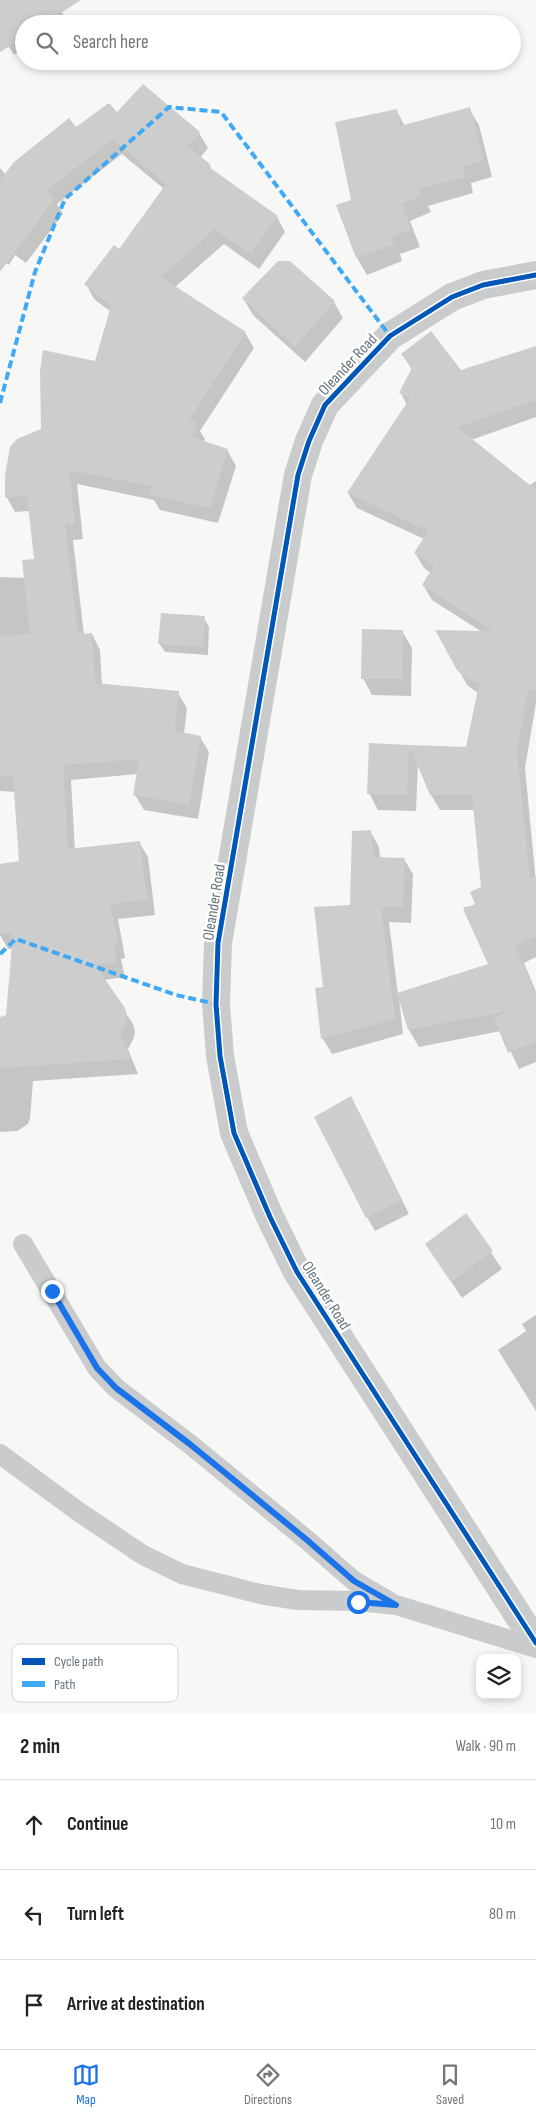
<!DOCTYPE html>
<html lang="en">
<head>
<meta charset="utf-8">
<style>
  :root { --surface:#fff; --page:#f2f2f2; --text:#222; --muted:#767676; --line:#e0e0e0; --accent:#1a73e8 }
  body { margin:0; font-family:"Sofia Sans Condensed",sans-serif; background:var(--page); color:var(--text) }
  .controls { position:absolute; right:15px; bottom:15px; display:grid; overflow:hidden; border-radius:10px; box-shadow:0 2px 8px #0003 }
  .controls button { width:45px; height:45px; display:grid; place-items:center; padding:0; border:0; border-bottom:1px solid var(--line); background:var(--surface); color:var(--text); font:25px sans-serif }
  .stop { position:absolute; width:15px; height:15px; margin:-11px; border:4px solid #1a73e8; border-radius:50%; background:#fff }
  .stop.end { background:#1a73e8; border-color:#fff; box-shadow:0 1px 5px #0008 }
  .list { margin:0; padding:0; list-style:none }
  h2 { display:flex; justify-content:space-between; align-items:center; height:65px; margin:0; padding:0 20px; font-size:21px }
  h2 small { font-size:16px; font-weight:400; color:var(--muted) }
  .list li { display:grid; grid-template-columns:32px 1fr auto; gap:15px; align-items:center; box-sizing:border-box; height:90px; padding:0 20px; border-top:1px solid var(--line) }
  .list b { display:block; font-size:19px; white-space:nowrap }
  .list em { font-size:16px; font-style:normal; color:var(--muted) }
  .icon { flex:none; width:28px; height:28px; fill:none; stroke:currentColor; stroke-width:2; stroke-linecap:round; stroke-linejoin:round }
  .map { position:relative; flex:none; width:536px; height:1714px; overflow:hidden }
  .search { position:absolute; background:var(--surface); box-shadow:0 2px 8px #0003; left:15px; right:15px; top:15px; height:55px; display:flex; align-items:center; gap:12px; box-sizing:border-box; padding:0 18px; border-radius:28px; color:var(--muted); font-size:19px }
  .sheet { height:335px; background:var(--surface) }
  nav { display:flex; justify-content:space-around; align-items:center; box-sizing:border-box; height:70px; border-top:1px solid var(--line); background:var(--surface); font-size:14px; color:var(--muted) }
  nav a { display:grid; justify-items:center; gap:2px }
  nav .on { color:var(--accent) }
  .map>svg:first-child { display:block }
  .shadow { fill:#0003 }
  .building { fill:#cccece }
  .lines { fill:none; stroke-linecap:round; stroke-linejoin:round }
  .service { stroke:#c9cbcc; stroke-width:20 }
  .minor { stroke:#c9cbcc; stroke-width:28 }
  .quiet { stroke:#3fa9f5; stroke-width:4; stroke-dasharray:8 4; stroke-linecap:butt }
  .cycleway-casing { stroke:#fff; stroke-width:8 }
  .cycleway { stroke:#0057b8; stroke-width:5 }
  .route { stroke:#1a73e8; stroke-width:6 }
  .labels { text-anchor:middle; stroke-width:5; stroke-linejoin:round; paint-order:stroke }
  .street-label { font-size:16px; fill:#66757d; stroke:#fff }
  .key { fill:#fff; stroke:#d1d6d8; stroke-width:1 }
  .key-label { font-size:14px; fill:#66757d }
</style>
</head>
<body>
<div class="map">
<svg width="536" height="1714" viewBox="0 0 536 1714">
  <rect width="100%" height="100%" fill="#f7f7f6"/>
  <!-- shadow -->
  <g class="shadow">
    <path d="M 3,0 L 54,0 L 67,20 L 61,24 L 24,24 L 24,48 L 14,55 L 0,33 L 0,2 Z"/>
    <path d="M 143,86 L 199,133 L 208,148 L 200,158 L 210,166 L 213,172 L 277,217 L 285,232 L 259,269 L 224,244 L 175,287 L 245,333 L 254,348 L 200,431 L 205,439 L 204,442 L 227,450 L 236,466 L 218,523 L 160,510 L 154,500 L 77,484 L 83,539 L 73,540 L 84,635 L 92,634 L 100,650 L 102,685 L 178,693 L 187,708 L 184,734 L 200,737 L 209,752 L 198,819 L 144,810 L 135,795 L 138,774 L 71,780 L 75,850 L 139,842 L 148,857 L 155,915 L 118,919 L 125,958 L 121,959 L 125,977 L 104,980 L 133,1024 L 135,1031 L 134,1038 L 128,1049 L 138,1074 L 33,1081 L 30,1119 L 28,1124 L 17,1131 L 0,1132 L 0,1018 L 7,1016 L 13,949 L 8,949 L 0,935 L 0,888 L 20,862 L 16,792 L 0,791 L 0,577 L 25,578 L 35,560 L 30,511 L 15,512 L 6,496 L 43,430 L 95,362 L 111,312 L 94,299 L 86,284 L 119,251 L 164,189 L 122,154 L 57,204 L 63,214 L 26,263 L 15,255 L 9,265 L 0,258 L 0,168 L 6,175 L 76,129 L 116,114 Z"/>
    <path d="M 469,109 L 479,125 L 492,177 L 471,183 L 473,193 L 428,206 L 431,212 L 410,221 L 420,247 L 400,254 L 402,261 L 367,275 L 357,258 L 338,206 L 353,201 L 396,110 L 405,126 Z"/>
    <path d="M 243,298 L 334,302 L 343,318 L 305,362 L 253,315 Z"/>
    <path d="M 536,347 L 536,417 L 471,440 L 529,486 L 536,481 L 536,703 L 525,768 L 536,882 L 490,892 L 475,810 L 440,810 L 431,795 L 418,763 L 416,811 L 378,810 L 369,793 L 409,746 L 412,751 L 467,748 L 478,693 L 467,685 L 458,669 L 482,632 L 432,600 L 423,585 L 431,573 L 424,568 L 415,553 L 424,539 L 357,508 L 348,493 L 407,405 L 401,393 L 412,370 L 403,355 L 461,372 Z"/>
    <path d="M 204,618 L 209,627 L 208,655 L 165,652 L 159,643 Z"/>
    <path d="M 402,631 L 412,648 L 411,696 L 372,695 L 363,678 Z"/>
    <path d="M 370,831 L 379,847 L 380,858 L 404,859 L 413,874 L 411,923 L 389,922 L 398,994 L 490,965 L 464,907 L 528,903 L 536,916 L 536,957 L 524,963 L 536,992 L 536,1062 L 519,1069 L 501,1031 L 419,1047 L 409,1030 L 400,998 L 399,998 L 403,1034 L 332,1054 L 323,1039 L 317,989 L 325,988 L 351,907 Z"/>
    <path d="M 359,1112 L 409,1214 L 375,1231 L 367,1217 Z"/>
    <path d="M 466,1215 L 502,1269 L 462,1298 L 426,1244 Z"/>
    <path d="M 536,1315 L 536,1411 L 498,1350 L 526,1331 L 522,1324 Z"/>
  </g>
  <!-- building -->
  <g class="building">
    <path d="M 0,0 L 81,0 L 44,24 L 24,24 L 24,37 L 0,52 Z"/>
    <path d="M 143,84 L 200,132 L 188,146 L 211,165 L 209,167 L 278,216 L 250,254 L 215,229 L 161,277 L 246,332 L 189,420 L 197,423 L 192,437 L 228,449 L 210,508 L 150,495 L 151,486 L 69,470 L 75,524 L 65,525 L 78,634 L 92,633 L 95,683 L 179,691 L 175,731 L 201,736 L 189,805 L 133,795 L 139,759 L 63,765 L 68,849 L 140,841 L 147,900 L 110,904 L 118,943 L 113,944 L 117,962 L 95,965 L 125,1008 L 127,1015 L 126,1022 L 120,1033 L 131,1059 L 0,1068 L 0,1017 L 6,1015 L 13,932 L 0,934 L 0,864 L 19,861 L 13,777 L 0,776 L 0,636 L 30,634 L 22,560 L 34,559 L 27,496 L 5,497 L 5,476 L 10,447 L 17,439 L 41,429 L 40,371 L 43,350 L 95,361 L 111,306 L 84,284 L 114,245 L 119,249 L 166,184 L 113,139 L 46,191 L 55,198 L 0,272 L 0,180 L 14,162 L 69,118 L 76,127 L 109,103 L 117,112 Z"/>
    <path d="M 470,107 L 484,160 L 462,167 L 465,177 L 419,189 L 422,195 L 402,204 L 411,230 L 392,237 L 394,244 L 356,258 L 336,205 L 351,200 L 335,122 L 397,109 L 400,126 Z"/>
    <path d="M 278,261 L 290,261 L 335,301 L 295,347 L 242,298 Z"/>
    <path d="M 431,331 L 461,370 L 536,346 L 536,400 L 457,427 L 536,490 L 536,691 L 528,689 L 517,752 L 530,879 L 536,876 L 536,936 L 515,946 L 536,995 L 536,1041 L 508,1053 L 494,1019 L 507,1011 L 408,1030 L 397,993 L 488,964 L 463,909 L 475,904 L 470,892 L 481,887 L 472,795 L 430,795 L 409,745 L 466,747 L 479,684 L 462,675 L 457,670 L 435,630 L 493,631 L 422,585 L 434,566 L 414,553 L 428,531 L 347,493 L 410,398 L 399,393 L 412,368 L 401,354 Z"/>
    <path d="M 161,613 L 205,616 L 203,647 L 158,644 Z"/>
    <path d="M 362,629 L 403,630 L 402,679 L 361,679 Z"/>
    <path d="M 369,743 L 409,745 L 407,795 L 367,794 Z"/>
    <path d="M 371,830 L 374,857 L 405,858 L 403,907 L 381,907 L 395,1019 L 321,1039 L 315,988 L 323,987 L 314,907 L 350,905 L 352,831 Z"/>
    <path d="M 351,1096 L 402,1200 L 366,1218 L 314,1117 Z"/>
    <path d="M 466,1213 L 493,1251 L 451,1282 L 425,1244 Z"/>
  </g>
  <g class="lines">
    <!-- service -->
    <g class="service">
      <path d="M 23,1244 L 97,1368 L 116,1388 L 191,1445 L 307,1540 L 354,1581 L 390,1602"/>
      <path d="M 0,1454 L 79,1512 L 143,1555 L 182,1574 L 260,1594 L 298,1600 L 358,1601 L 396,1605 L 536,1648"/>
    </g>
    <!-- minor -->
    <path class="minor" d="M 536,275 L 483,285 L 452,297 L 390,336 L 325,405 L 309,441 L 298,475 L 218,943 L 216,1004 L 220,1056 L 234,1133 L 270,1217 L 297,1272 L 536,1643"/>
    <!-- quiet -->
    <g class="quiet">
      <path d="M 0,403 L 35,272 L 65,199 L 169,107 L 221,112 L 390,336"/>
      <path d="M 0,954 L 16,939 L 176,995 L 216,1004"/>
    </g>
    <!-- cycleway casing -->
    <g class="cycleway-casing">
      <path id="cycleway" d="M 536,275 L 483,285 L 452,297 L 390,336 L 325,405 L 309,441 L 298,475 L 218,943 L 216,1004 L 220,1056 L 234,1133 L 270,1217 L 297,1272 L 536,1643"/>
    </g>
    <!-- cycleway -->
    <use href="#cycleway" class="cycleway"/>
  </g>
  <g class="lines">
    <!-- route -->
    <path class="route" d="M 52,1291 L 97,1368 L 116,1388 L 191,1445 L 307,1540 L 354,1581 L 396,1605 L 358,1602"/>
  </g>
  <g class="labels">
    <!-- street labels -->
    <g class="street-label">
      <text transform="translate(347 364) rotate(-47)" y="6">Oleander Road</text>
      <text transform="translate(213 902) rotate(-81)" y="6">Oleander Road</text>
      <text transform="translate(327 1295) rotate(58)" y="6">Oleander Road</text>
    </g>
  </g>
  <!-- legend -->
  <rect x="12" y="1644" width="166" height="58" rx="8" class="key"/>
  <rect x="22" y="1658" width="23" height="7" fill="#0057b8"/>
  <rect x="22" y="1681" width="23" height="6" fill="#3fa9f5"/>
  <g class="key-label">
    <text x="54" y="1666">Cycle path</text>
    <text x="54" y="1689">Path</text>
  </g>
</svg>
<div class="controls">
<button><svg class="icon" aria-label="layers" viewBox="0 0 24 24"><path d="M12 4l9 5-9 5-9-5zM3 14l9 5 9-5"/></svg></button>
</div>
<div class="stop" style="left:358px;top:1602px"></div>
<div class="stop end" style="left:52px;top:1291px"></div>
<div class="search"><svg class="icon" aria-label="search" viewBox="0 0 24 24"><circle cx="10" cy="10" r="6"/><path d="M15 15l6 6"/></svg>Search here</div>
</div>
<section class="sheet">
<h2>2 min<small>Walk · 90 m</small></h2>
<ul class="list">
<li><svg class="icon" aria-label="ahead" viewBox="0 0 24 24"><path d="M12 20V5M6 11l6-6 6 6"/></svg><div><b>Continue</b></div><em>10 m</em></li>
<li><svg class="icon" aria-label="left" viewBox="0 0 24 24"><path d="M17 20v-9H6M10 6l-5 5 5 5"/></svg><div><b>Turn left</b></div><em>80 m</em></li>
<li><svg class="icon" aria-label="arrive" viewBox="0 0 24 24"><path d="M6 21V4h12l-3 4 3 4H6"/></svg><div><b>Arrive at destination</b></div></li>
</ul>
</section>
<nav>
<a class="on"><svg class="icon" aria-label="map" viewBox="0 0 24 24"><path d="M3 6l6-2 6 2 6-2v14l-6 2-6-2-6 2zM9 4v14M15 6v14"/></svg>Map</a>
<a><svg class="icon" aria-label="directions" viewBox="0 0 24 24"><path d="M12 3l9 9-9 9-9-9zM9 14v-3h6M13 9l2 2-2 2"/></svg>Directions</a>
<a><svg class="icon" aria-label="saved" viewBox="0 0 24 24"><path d="M7 4h10v16l-5-4-5 4z"/></svg>Saved</a>
</nav>
</body>
</html>
